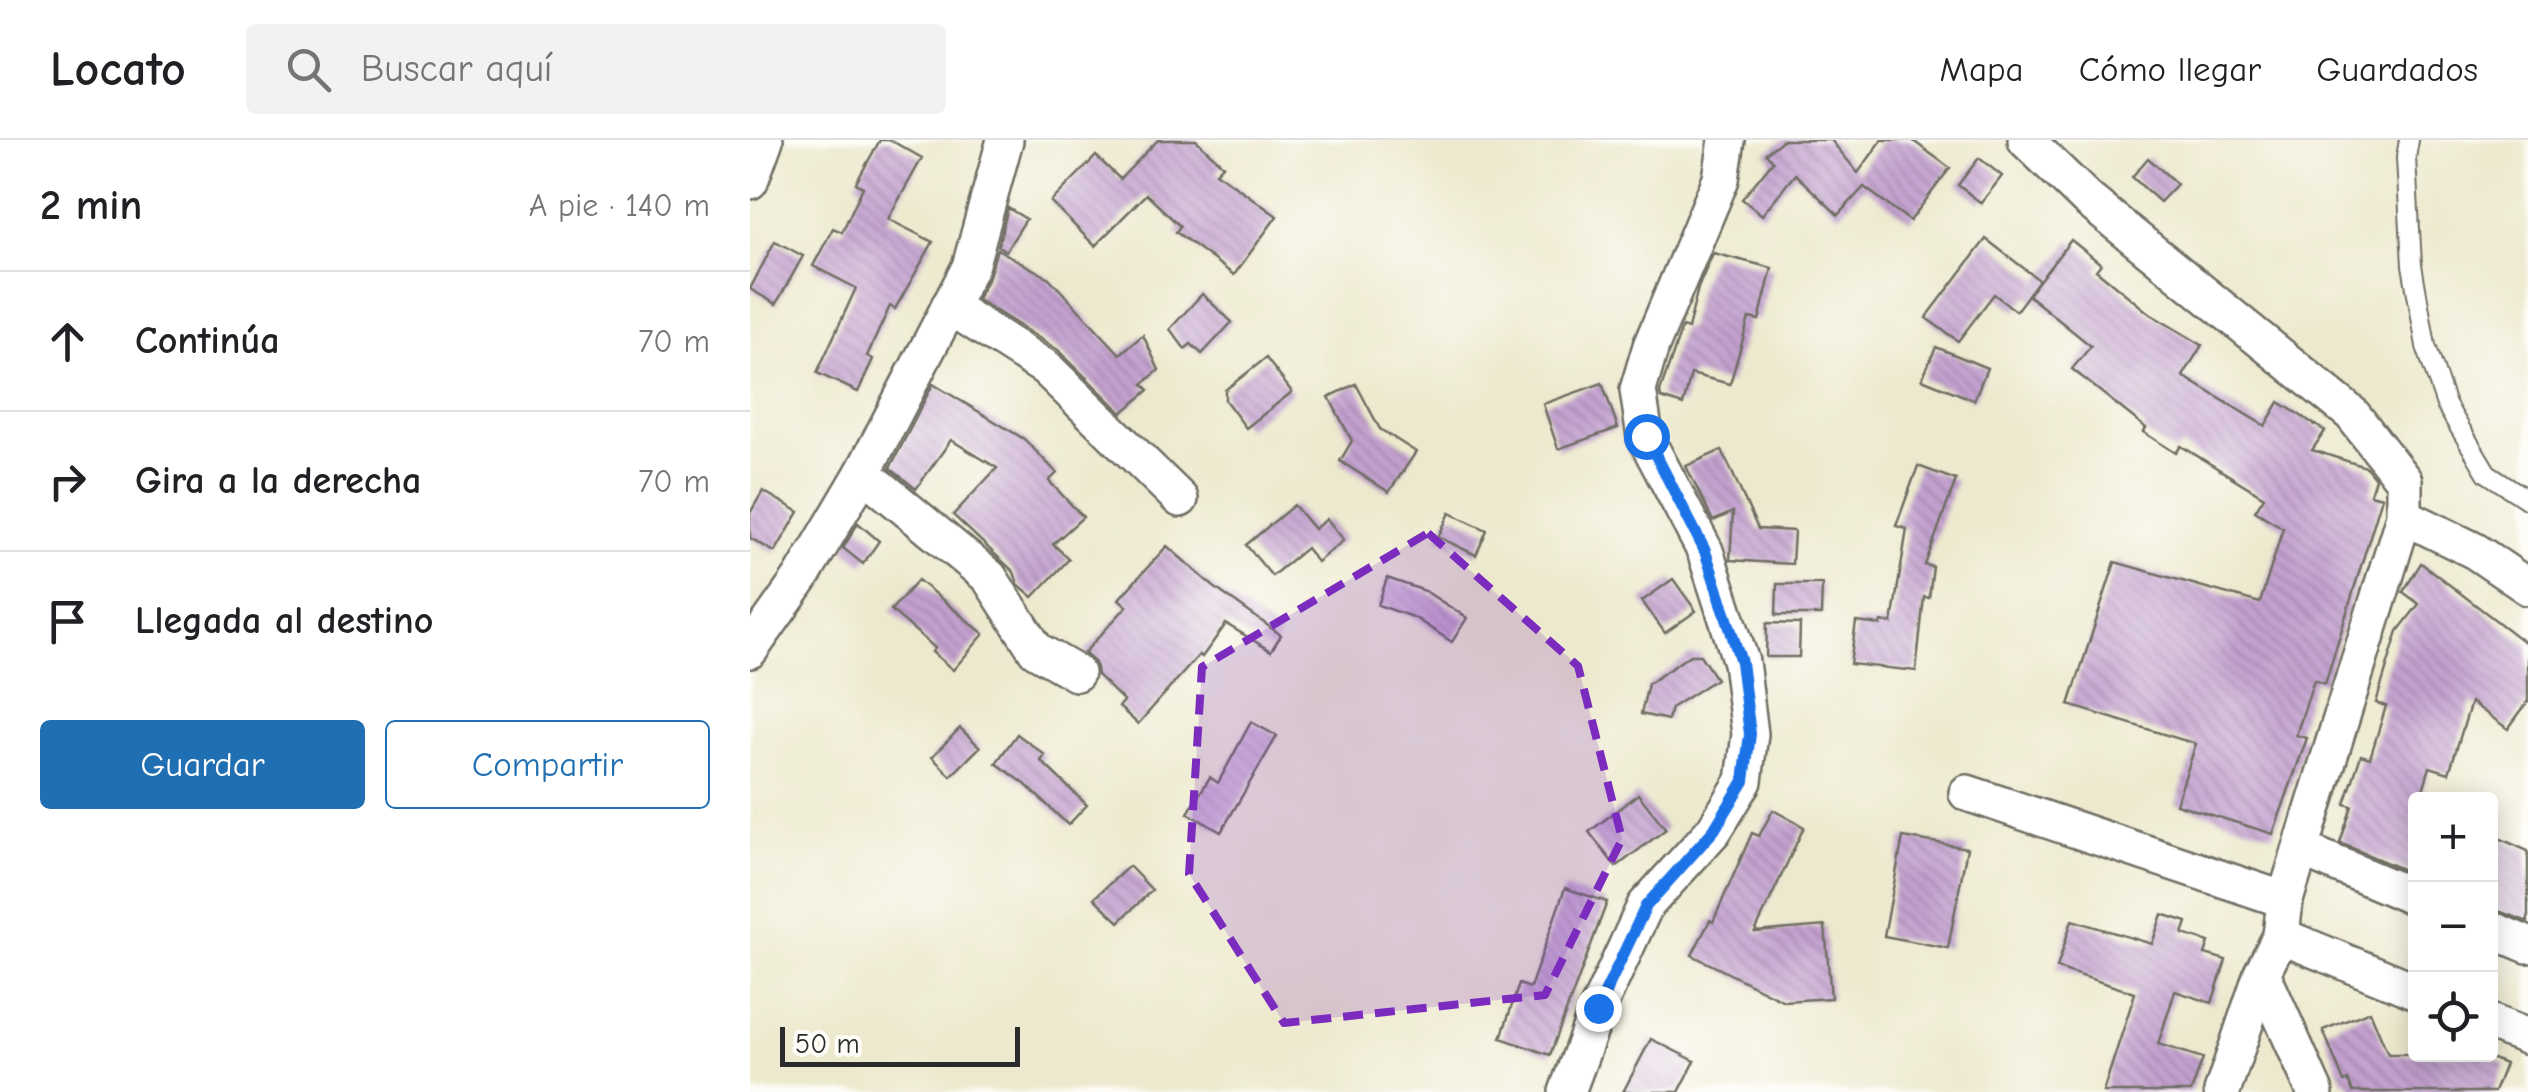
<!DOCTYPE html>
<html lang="es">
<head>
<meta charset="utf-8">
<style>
  :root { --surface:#fff; --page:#f2f2f2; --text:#202124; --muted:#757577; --line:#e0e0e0; --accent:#1f6fb2 }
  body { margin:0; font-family:"Comic Neue",sans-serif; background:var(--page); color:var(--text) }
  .controls { position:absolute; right:30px; bottom:30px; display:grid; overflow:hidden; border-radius:10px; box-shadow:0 5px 25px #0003 }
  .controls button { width:90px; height:90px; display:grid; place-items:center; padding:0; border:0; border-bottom:2px solid var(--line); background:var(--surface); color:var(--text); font:50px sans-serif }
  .scale { position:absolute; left:30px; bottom:25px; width:240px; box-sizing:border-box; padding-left:10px; border:5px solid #2b2b2b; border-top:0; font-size:28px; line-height:35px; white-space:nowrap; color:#2b2b2b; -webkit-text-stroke:8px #fdfcf7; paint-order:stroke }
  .stop { position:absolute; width:30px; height:30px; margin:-22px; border:8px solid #1a73e8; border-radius:50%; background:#fff }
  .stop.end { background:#1a73e8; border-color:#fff; box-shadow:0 2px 10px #0008 }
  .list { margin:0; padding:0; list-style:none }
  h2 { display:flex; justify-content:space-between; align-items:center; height:130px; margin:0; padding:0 40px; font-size:42px }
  h2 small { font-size:32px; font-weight:400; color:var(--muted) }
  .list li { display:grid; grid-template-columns:65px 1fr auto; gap:30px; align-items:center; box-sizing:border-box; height:140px; padding:0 40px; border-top:2px solid var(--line) }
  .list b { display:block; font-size:38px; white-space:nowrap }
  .list em { font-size:32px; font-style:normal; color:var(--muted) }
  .actions { display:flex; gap:20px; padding:30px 40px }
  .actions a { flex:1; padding:22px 0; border:2px solid var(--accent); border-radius:10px; text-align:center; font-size:35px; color:var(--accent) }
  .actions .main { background:var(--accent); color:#fff }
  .icon { flex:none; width:55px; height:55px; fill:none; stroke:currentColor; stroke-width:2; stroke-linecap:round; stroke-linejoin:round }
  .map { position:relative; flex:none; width:1778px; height:952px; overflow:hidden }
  header { display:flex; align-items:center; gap:60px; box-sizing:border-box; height:140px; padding:0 50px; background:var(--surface); border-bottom:2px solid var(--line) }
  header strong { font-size:48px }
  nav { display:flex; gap:55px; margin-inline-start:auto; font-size:35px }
  .search { width:700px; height:90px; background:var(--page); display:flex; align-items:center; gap:25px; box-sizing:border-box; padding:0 35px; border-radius:10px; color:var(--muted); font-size:38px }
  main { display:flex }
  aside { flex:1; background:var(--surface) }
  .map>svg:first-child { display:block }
  .building { fill:url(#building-back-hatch) }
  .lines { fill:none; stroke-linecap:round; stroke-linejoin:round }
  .service-casing { stroke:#6f6e64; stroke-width:22 }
  .minor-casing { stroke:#6f6e64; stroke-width:40 }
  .service { stroke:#fff; stroke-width:18 }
  .minor { stroke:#fff; stroke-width:35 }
  .route { stroke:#1a73e8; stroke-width:12 }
  .marked { fill:#7b2cbf; fill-opacity:0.2; stroke:#7b2cbf; stroke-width:8; stroke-dasharray:20 12; stroke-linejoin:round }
</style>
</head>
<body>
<header>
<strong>Locato</strong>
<div class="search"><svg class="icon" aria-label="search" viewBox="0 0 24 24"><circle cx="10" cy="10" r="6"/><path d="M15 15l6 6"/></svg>Buscar aquí</div>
<nav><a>Mapa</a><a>Cómo llegar</a><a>Guardados</a></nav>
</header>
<main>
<aside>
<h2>2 min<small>A pie · 140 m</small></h2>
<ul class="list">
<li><svg class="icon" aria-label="ahead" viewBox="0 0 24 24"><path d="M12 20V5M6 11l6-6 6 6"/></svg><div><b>Continúa</b></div><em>70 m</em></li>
<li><svg class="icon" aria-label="right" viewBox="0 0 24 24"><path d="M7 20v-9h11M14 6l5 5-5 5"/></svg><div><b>Gira a la derecha</b></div><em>70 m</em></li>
<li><svg class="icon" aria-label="arrive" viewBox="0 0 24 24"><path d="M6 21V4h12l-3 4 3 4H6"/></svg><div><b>Llegada al destino</b></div></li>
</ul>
<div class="actions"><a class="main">Guardar</a><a>Compartir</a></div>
</aside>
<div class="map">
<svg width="1778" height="952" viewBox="0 0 1778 952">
  <defs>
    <pattern id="building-back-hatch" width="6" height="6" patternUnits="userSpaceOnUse" patternTransform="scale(2.5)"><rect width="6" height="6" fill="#c4a2d0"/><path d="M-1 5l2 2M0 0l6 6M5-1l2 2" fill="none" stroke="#9f84a9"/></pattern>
  </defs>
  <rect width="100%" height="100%" fill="#fdfcf7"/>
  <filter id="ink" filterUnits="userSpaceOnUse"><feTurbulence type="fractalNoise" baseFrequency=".01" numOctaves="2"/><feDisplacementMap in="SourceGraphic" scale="20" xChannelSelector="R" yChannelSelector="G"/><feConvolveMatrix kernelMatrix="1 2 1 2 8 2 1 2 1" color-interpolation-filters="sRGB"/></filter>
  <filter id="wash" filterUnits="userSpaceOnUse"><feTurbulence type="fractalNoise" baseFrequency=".0048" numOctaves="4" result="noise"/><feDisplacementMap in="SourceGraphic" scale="40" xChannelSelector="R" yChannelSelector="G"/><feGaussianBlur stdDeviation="2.25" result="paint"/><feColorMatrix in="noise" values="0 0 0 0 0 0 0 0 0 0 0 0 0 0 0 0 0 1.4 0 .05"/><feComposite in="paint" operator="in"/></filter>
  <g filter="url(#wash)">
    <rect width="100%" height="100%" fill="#ede9ce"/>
    <g id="blocks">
      <!-- building -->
      <g class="building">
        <path d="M 130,0 L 140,0 L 172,18 L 138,79 L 183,102 L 145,169 L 140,166 L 117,216 L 123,219 L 108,252 L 67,233 L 106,148 L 63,126 L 83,88 L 92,92 L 113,47 L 106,43 Z"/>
        <path d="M 408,0 L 446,0 L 473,25 L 466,32 L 527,76 L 484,135 L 426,92 L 430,86 L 396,54 L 345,106 L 301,62 L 346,16 L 370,39 Z"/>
        <path d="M 1033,0 L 1081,0 L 1108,33 L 1132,0 L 1162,0 L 1200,28 L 1160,81 L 1114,47 L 1088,75 L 1045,34 L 1012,75 L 992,59 L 1023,21 L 1016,13 Z"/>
        <path d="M 1229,18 L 1252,36 L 1231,63 L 1208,45 Z"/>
        <path d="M 1398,18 L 1427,44 L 1410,62 L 1382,37 Z"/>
        <path d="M 258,68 L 276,79 L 256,111 L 248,106 Z"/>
        <path d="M 1236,99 L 1289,140 L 1266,171 L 1244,154 L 1208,201 L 1176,178 Z"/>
        <path d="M 1321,100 L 1351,124 L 1346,130 L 1400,174 L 1452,205 L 1433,236 L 1515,286 L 1529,262 L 1575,291 L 1562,310 L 1616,327 L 1625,338 L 1620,354 L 1632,357 L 1575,544 L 1564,540 L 1546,595 L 1557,598 L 1523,694 L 1426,664 L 1446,604 L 1319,565 L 1365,422 L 1510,463 L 1533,388 L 1505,371 L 1514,357 L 1431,306 L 1426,313 L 1393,292 L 1396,288 L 1322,229 L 1341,206 L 1278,155 Z"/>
        <path d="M 25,101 L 53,116 L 26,164 L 0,149 Z"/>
        <path d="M 247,109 L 299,138 L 370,214 L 393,195 L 409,230 L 393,244 L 399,250 L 372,273 L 308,210 L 227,159 L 239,136 Z"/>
        <path d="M 963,113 L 1022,128 L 1009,180 L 999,178 L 980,244 L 941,234 L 933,265 L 911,258 L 910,252 L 932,187 L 938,189 L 948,148 Z"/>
        <path d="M 452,154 L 482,182 L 452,214 L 441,204 L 435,209 L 420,189 Z"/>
        <path d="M 1186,207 L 1237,228 L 1224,260 L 1172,239 Z"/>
        <path d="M 516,218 L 542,252 L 496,288 L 475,260 L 475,250 Z"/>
        <path d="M 852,243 L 868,288 L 808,309 L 793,264 Z"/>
        <path d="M 183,244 L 274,299 L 307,333 L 299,341 L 333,377 L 303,404 L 319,419 L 283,457 L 268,444 L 264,432 L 203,375 L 247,328 L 201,300 L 166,349 L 140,328 Z"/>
        <path d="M 606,244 L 630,289 L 666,312 L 639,352 L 590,321 L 602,301 L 579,257 Z"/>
        <path d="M 972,310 L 1008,389 L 1044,391 L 1042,424 L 980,420 L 983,372 L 963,381 L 936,326 Z"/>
        <path d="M 1168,326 L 1206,340 L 1175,425 L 1183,427 L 1179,458 L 1174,457 L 1166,531 L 1100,524 L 1106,482 L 1131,485 L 1132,482 L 1142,483 L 1157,389 L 1146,386 Z"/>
        <path d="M 13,351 L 49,372 L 25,412 L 0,398 L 0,373 Z"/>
        <path d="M 544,365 L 564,389 L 577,379 L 594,400 L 567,422 L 556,408 L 522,436 L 496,405 Z"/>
        <path d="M 700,373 L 737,390 L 726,415 L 688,397 Z"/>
        <path d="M 108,383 L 129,401 L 113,424 L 93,408 Z"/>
        <path d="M 417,406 L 464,447 L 531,495 L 521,511 L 476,484 L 452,517 L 449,515 L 388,584 L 369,567 L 374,561 L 347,535 L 345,523 L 334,513 L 377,466 L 369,459 Z"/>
        <path d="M 1671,423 L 1778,505 L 1778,561 L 1758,589 L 1721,562 L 1699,633 L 1680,627 L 1670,660 L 1666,660 L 1666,735 L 1590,703 L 1602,666 L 1595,664 L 1611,615 L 1620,618 L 1636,566 L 1626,563 L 1648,491 L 1669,464 L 1653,452 Z"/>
        <path d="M 637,438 L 675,451 L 717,478 L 702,502 L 665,478 L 628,465 Z"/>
        <path d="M 923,439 L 946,471 L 915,493 L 892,461 Z"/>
        <path d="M 168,440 L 234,494 L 203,530 L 182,512 L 185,508 L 141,470 Z"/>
        <path d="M 1027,444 L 1072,444 L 1071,475 L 1026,475 Z"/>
        <path d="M 1017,483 L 1050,484 L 1049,517 L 1016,517 Z"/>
        <path d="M 940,515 L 950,515 L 966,539 L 921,568 L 918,580 L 891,574 L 898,544 Z"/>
        <path d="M 501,582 L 527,596 L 471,692 L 438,673 L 460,637 L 468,643 Z"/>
        <path d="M 210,588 L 230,607 L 201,636 L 182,617 Z"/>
        <path d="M 267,594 L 295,615 L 291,621 L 337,665 L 318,685 L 275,644 L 246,623 Z"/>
        <path d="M 888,654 L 916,689 L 866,727 L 839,692 Z"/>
        <path d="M 1023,670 L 1054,687 L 1005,792 L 1075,786 L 1081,858 L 1034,861 L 942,815 L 960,780 L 963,782 L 1002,693 L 1009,696 Z"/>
        <path d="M 1740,694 L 1778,711 L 1778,782 L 1740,768 Z"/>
        <path d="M 1153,697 L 1217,708 L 1198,808 L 1134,796 Z"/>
        <path d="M 379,726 L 402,750 L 369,782 L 344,758 Z"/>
        <path d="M 815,748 L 857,762 L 800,915 L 751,898 L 769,844 L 780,848 Z"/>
        <path d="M 1412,774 L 1437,782 L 1433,794 L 1459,802 L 1455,814 L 1476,820 L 1462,863 L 1425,851 L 1408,904 L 1453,918 L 1441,952 L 1353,952 L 1385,853 L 1307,828 L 1322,780 L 1402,804 Z"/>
        <path d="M 1620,871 L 1638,914 L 1731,914 L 1755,924 L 1744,952 L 1603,952 L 1598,940 L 1594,942 L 1573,890 Z"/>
        <path d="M 901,899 L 945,921 L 929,952 L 873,952 Z"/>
      </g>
    </g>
  </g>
  <g filter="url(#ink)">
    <use href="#blocks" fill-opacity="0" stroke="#6f6e64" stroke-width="2.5"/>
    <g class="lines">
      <!-- service casing -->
      <g class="service-casing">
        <path id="service" d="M 1659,0 L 1656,18 L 1662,125 L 1676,206 L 1696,265 L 1737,333 L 1778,360"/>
      </g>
      <!-- minor casing -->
      <g class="minor-casing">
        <g id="minor">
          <path d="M 1276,0 L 1337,59 L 1602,274 L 1654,341 L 1654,376 L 1725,411 L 1778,447"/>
          <path d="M 0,41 L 15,0"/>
          <path d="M 199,166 L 296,228 L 430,359"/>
          <path d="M 113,333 L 239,437 L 286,510 L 326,533"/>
          <path d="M 0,510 L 51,438 L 113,333 L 220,127 L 255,0"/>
          <path d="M 1217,653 L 1535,760"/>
          <path d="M 1553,710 L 1666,758"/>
          <path d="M 1740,789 L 1778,805"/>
          <path d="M 1531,796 L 1666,851"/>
          <path d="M 1512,833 L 1565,952"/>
          <path d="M 1740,882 L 1778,897"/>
          <path d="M 817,952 L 848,868 L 895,766 L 964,690 L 994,641 L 1000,594 L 991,522 L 955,411 L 895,297 L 888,250 L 901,206 L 971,39 L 977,0"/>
          <path d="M 1472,952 L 1512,833 L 1531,796 L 1535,760 L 1654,376"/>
        </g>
      </g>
      <!-- service -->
      <use href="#service" class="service"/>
      <!-- minor -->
      <use href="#minor" class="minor"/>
    </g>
  </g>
  <g class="lines" filter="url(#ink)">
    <!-- route -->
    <path class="route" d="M 848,868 L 896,766 L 964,690 L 994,641 L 1000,594 L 991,522 L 955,411 L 896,296"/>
  </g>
  <!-- marked area -->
  <path class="marked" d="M 678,393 L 828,526 L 872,699 L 795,855 L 534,883 L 439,734 L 452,527 Z"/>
</svg>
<div class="controls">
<button>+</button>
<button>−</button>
<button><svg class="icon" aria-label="locate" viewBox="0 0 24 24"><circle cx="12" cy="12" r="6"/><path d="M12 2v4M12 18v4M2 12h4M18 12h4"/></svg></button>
</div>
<div class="scale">50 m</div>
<div class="stop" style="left:896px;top:296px"></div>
<div class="stop end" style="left:848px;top:868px"></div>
</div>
</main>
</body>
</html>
